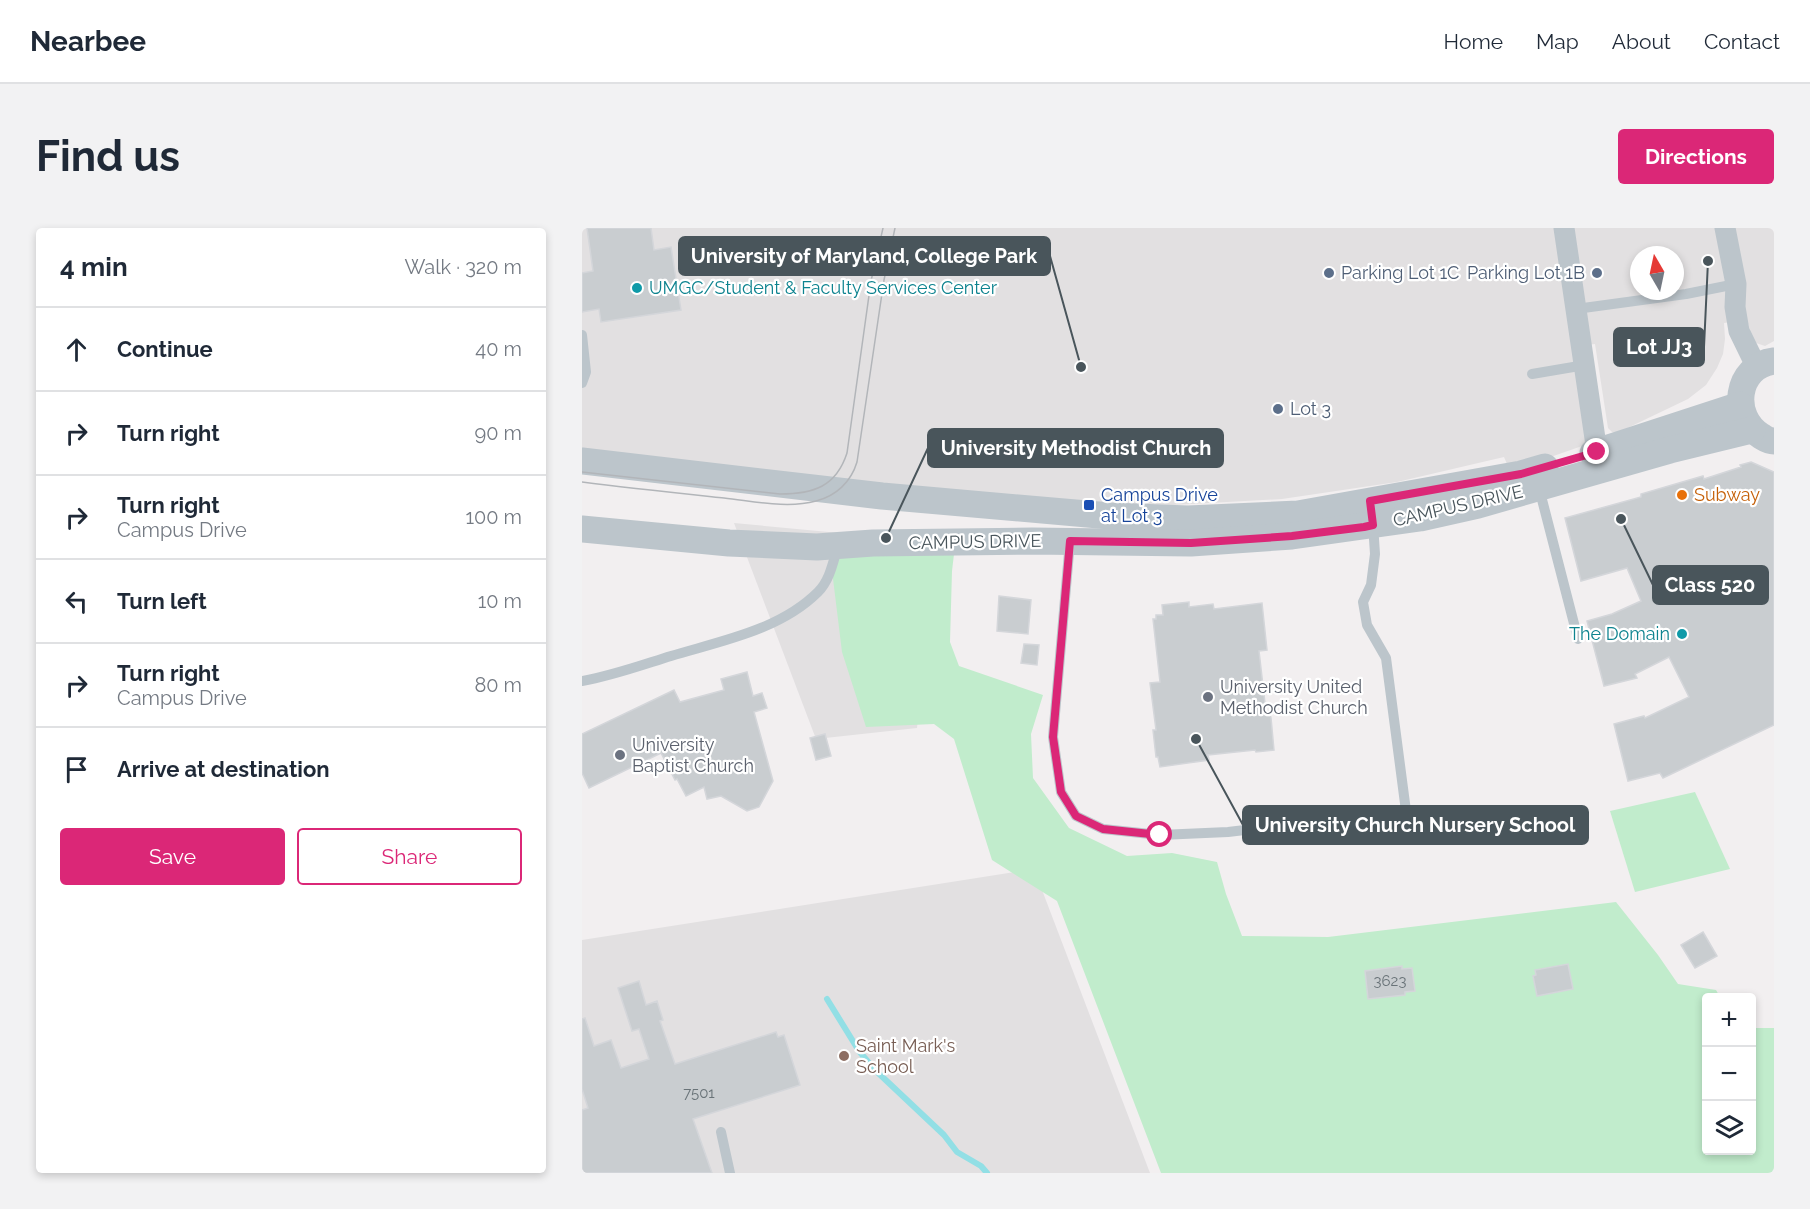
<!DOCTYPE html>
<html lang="en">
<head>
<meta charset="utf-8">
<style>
  :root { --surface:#fff; --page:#f2f2f3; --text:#1f2937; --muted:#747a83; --line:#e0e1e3; --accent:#db2777 }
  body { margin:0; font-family:Raleway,sans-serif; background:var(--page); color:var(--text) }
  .controls { position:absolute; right:18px; bottom:18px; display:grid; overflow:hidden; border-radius:6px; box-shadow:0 3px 9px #0003 }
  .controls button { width:54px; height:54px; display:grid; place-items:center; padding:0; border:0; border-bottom:2px solid var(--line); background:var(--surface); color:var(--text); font:30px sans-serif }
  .compass { position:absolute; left:1048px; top:18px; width:54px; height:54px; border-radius:50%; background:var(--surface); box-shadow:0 3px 9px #0003; rotate:351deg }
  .stop { position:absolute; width:18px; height:18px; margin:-14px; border:4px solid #db2777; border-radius:50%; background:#fff }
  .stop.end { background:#db2777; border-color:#fff; box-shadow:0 2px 6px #0008 }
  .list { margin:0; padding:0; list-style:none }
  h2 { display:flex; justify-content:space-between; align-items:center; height:78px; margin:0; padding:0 24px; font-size:26px }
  h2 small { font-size:20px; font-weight:400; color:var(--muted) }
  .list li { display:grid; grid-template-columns:39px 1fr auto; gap:18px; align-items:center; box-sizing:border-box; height:84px; padding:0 24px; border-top:2px solid var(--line) }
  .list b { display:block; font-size:22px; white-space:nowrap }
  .list p { margin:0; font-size:20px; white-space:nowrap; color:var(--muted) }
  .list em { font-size:20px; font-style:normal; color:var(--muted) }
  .actions { display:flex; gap:12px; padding:18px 24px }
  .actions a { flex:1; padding:14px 0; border:2px solid var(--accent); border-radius:6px; text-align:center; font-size:21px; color:var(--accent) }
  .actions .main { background:var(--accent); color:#fff }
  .icon { flex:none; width:33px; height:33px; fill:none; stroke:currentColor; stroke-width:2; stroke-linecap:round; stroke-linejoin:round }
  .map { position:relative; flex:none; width:1192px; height:945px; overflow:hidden; border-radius:6px }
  header { display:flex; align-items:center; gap:36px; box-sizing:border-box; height:84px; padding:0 30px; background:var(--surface); border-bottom:2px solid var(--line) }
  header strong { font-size:28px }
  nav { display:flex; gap:33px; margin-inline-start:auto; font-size:21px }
  .intro { display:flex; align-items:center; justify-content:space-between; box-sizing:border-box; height:144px; padding:0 36px }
  h1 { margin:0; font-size:42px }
  .button { padding:15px 27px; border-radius:6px; background:var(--accent); color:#fff; font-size:21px; font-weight:700 }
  main { display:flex; gap:36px; padding:0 36px }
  aside { flex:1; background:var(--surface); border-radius:6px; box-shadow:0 3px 9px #0003 }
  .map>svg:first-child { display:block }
  .education { fill:#e2e0e1; fill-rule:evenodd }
  .green { fill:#c1eccc }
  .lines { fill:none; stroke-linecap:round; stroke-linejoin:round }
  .stream { stroke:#92dfe5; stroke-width:6 }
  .building { fill:#c9cdd0; stroke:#d4d6da; stroke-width:1.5 }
  .service { stroke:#bcc5cb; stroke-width:10 }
  .minor { stroke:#bcc5cb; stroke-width:21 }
  .tertiary { stroke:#bcc5cb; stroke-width:27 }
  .tram { stroke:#b2b5b9; stroke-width:1.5 }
  .route { stroke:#db2777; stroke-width:8 }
  .service-dot { fill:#5c6f8a; stroke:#fff; stroke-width:2 }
  .culture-dot { fill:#0f9aa8; stroke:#fff; stroke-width:2 }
  .food-dot { fill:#e8710a; stroke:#fff; stroke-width:2 }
  .transit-dot { fill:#1a4fb4; stroke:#fff; stroke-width:2 }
  .worship-dot { fill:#6b7280; stroke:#fff; stroke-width:2 }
  .education-dot { fill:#8d6e63; stroke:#fff; stroke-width:2 }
  .labels { text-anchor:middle; stroke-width:4.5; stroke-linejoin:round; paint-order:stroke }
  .number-label { font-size:15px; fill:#697378 }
  .service-label { font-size:18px; fill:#4e5e75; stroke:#fff; text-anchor:start }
  .culture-label { font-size:18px; fill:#0d838f; stroke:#fff; text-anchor:start }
  .transit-label { font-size:18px; fill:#164399; stroke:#fff; text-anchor:start }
  .food-label { font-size:18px; fill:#c56008; stroke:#fff; text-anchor:start }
  .street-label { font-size:18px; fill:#49555b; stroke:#fff }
  .worship-label { font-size:18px; fill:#5b616d; stroke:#fff; text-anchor:start }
  .education-label { font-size:18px; fill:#785e54; stroke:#fff; text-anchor:start }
  .leader { fill:none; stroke:#49555b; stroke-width:2 }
  .callout-dot { fill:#49555b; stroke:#fff; stroke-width:2 }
  .callout { fill:#49555b; stroke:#49555b; stroke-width:2 }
  .callout-label { font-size:20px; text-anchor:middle; font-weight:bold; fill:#fff }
</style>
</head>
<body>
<header>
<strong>Nearbee</strong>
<nav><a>Home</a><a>Map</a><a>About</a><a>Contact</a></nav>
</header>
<div class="intro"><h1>Find us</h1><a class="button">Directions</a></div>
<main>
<aside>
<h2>4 min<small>Walk · 320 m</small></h2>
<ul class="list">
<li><svg class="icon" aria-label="ahead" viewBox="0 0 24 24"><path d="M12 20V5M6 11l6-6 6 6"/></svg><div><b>Continue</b></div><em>40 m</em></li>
<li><svg class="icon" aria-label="right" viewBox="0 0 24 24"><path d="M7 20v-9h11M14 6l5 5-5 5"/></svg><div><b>Turn right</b></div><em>90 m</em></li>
<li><svg class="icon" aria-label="right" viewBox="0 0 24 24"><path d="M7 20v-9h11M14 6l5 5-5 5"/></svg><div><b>Turn right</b><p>Campus Drive</p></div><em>100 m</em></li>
<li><svg class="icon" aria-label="left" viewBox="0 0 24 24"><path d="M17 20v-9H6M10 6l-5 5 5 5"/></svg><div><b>Turn left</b></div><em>10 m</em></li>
<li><svg class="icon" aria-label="right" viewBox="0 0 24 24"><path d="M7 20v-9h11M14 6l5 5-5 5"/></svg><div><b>Turn right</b><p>Campus Drive</p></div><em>80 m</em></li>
<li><svg class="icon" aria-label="arrive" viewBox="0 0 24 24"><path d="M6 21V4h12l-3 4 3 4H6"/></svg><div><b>Arrive at destination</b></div></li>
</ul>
<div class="actions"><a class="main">Save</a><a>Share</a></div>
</aside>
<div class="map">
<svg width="1192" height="945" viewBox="0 0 1192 945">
  <rect width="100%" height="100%" fill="#f2eff0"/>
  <!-- education -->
  <g class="education">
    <path d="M 0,0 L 1192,0 L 1192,113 L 1183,118 L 1174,115 L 1170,110 L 1165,92 L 1142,95 L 1143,111 L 1141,126 L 1135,140 L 1124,157 L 1106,171 L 1035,205 L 1030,204 L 1026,200 L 1013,116 L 995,118 L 1008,203 L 1003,217 L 928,243 L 922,229 L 815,254 L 700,271 L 591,277 L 474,275 L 0,223 ZM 1057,27 L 1093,27 L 1093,63 L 1057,63 Z"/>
    <path d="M 152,295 L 353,314 L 335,500 L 234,511 Z"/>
    <path d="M 452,641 L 568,945 L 0,945 L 0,712 Z"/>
  </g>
  <!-- green -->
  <g class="green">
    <path d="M 246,310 L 372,326 L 370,343 L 368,414 L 377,438 L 461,467 L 449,506 L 451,550 L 487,600 L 545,628 L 590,625 L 635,634 L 644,666 L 660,708 L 746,709 L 1034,674 L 1076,727 L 1096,756 L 1134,762 L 1138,769 L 1124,770 L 1124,922 L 1170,922 L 1170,800 L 1192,800 L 1192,945 L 579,945 L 475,673 L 410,632 L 372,511 L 352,496 L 284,499 L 260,424 Z"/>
    <path d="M 1113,564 L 1148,641 L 1053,664 L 1028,583 Z"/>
  </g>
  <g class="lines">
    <!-- stream -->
    <path class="stream" d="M 245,771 L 277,823 L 292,841 L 362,907 L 375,924 L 399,938 L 405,945"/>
  </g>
  <!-- building -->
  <g class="building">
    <path d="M 5,0 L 69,0 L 72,22 L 89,19 L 99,82 L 19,94 L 17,81 L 0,84 L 0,45 L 11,43 Z"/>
    <path d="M 1169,234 L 1192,244 L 1192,497 L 1081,550 L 1078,545 L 1046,553 L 1032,496 L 1062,488 L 1063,490 L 1107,469 L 1087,429 L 1053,446 L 1055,450 L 1022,458 L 1005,393 L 1030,386 L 1059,373 L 1045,340 L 999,353 L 983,290 L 1059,269 L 1059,266 L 1121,248 L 1122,251 L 1159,239 L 1158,237 Z"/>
    <path d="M 417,368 L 449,372 L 446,406 L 415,403 Z"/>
    <path d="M 607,374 L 607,379 L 631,376 L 632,381 L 680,375 L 685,422 L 677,423 L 684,484 L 687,483 L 689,490 L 692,522 L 674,524 L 673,522 L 626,527 L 627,532 L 578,539 L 576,529 L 574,529 L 571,502 L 574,502 L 568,455 L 578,454 L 571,391 L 574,391 L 574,387 L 581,387 L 580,377 Z"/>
    <path d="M 442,416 L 457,417 L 455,437 L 439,435 Z"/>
    <path d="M 165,444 L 171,468 L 180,465 L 185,480 L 172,484 L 191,553 L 177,579 L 165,583 L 139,568 L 125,571 L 122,559 L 104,568 L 95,551 L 93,552 L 79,525 L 7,560 L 0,545 L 0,506 L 92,462 L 98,474 L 142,462 L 139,451 Z"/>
    <path d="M 243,506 L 249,528 L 234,532 L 228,510 Z"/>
    <path d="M 1121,704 L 1135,728 L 1113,740 L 1099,717 Z"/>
    <path d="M 986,736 L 991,761 L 955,768 L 951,748 L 954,747 L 953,742 Z"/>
    <path d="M 820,738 L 820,741 L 830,740 L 833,763 L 823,764 L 823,767 L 786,771 L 783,743 Z"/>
    <path d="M 57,753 L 64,777 L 75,773 L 81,792 L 78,793 L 93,836 L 194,804 L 196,809 L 202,807 L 218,857 L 111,891 L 130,945 L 0,945 L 0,882 L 6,880 L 0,861 L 0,791 L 3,790 L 12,818 L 29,812 L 39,840 L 67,831 L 57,801 L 50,803 L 36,760 Z"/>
  </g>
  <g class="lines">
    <!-- service -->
    <g class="service">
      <path d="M 994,81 L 1104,66 L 1154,56"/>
      <path d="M 0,107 L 4,144 L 0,155"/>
      <path d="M 950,146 L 1003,137"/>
      <path d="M 957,260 L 996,411"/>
      <path d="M 488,313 L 471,509 L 479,564 L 494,588 L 521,601 L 578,607 L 646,604 L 824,583 L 804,430 L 785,397 L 781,374 L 789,357 L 793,326 L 791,296"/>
      <path d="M 0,453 C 30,448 60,437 89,428 C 139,413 198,402 236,364 C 248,352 251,334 256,318"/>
      <path d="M 139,904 L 148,945"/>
    </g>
    <!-- minor -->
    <g class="minor">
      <path d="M 982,0 L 1015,224"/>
      <path d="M 1143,0 L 1154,56 L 1153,79 L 1157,103 L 1175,140"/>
    </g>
    <!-- tertiary -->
    <g class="tertiary">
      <path d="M 1192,133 C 1153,138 1148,189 1179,208 C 1184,211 1186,213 1192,213"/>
      <path d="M 1011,225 L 1158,177"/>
      <path d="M 0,233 L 300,268 L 528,288 L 606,291 L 716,286 L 939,246 L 963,239"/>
      <path d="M 0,301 L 147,315 L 235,319 L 291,315 L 450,313 L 609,315 L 710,308 L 838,290 L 896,277 L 1088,222 L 1170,202"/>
    </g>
    <!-- tram -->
    <g class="tram">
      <path d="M 0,244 L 198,266 C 231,266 254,259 265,225 L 289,53 L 301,0"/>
      <path d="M 0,254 C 47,260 95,265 142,270 C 171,273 205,281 234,273 C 254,268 269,254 275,234 L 302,52 L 313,0"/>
    </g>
  </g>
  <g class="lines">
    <!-- route -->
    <path class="route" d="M 578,607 L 521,601 L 494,588 L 479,564 L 471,509 L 488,313 L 609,315 L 710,308 L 782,299 L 791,297 L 788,273 L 939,246 L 1015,224"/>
  </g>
  <!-- markers -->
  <g class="service-dot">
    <circle cx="747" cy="45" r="6"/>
    <circle cx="1015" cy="45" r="6"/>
    <circle cx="696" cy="181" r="6"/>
  </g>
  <g class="culture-dot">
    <circle cx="55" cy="60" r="6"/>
    <circle cx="1100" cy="406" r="6"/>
  </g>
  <circle class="food-dot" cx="1100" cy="267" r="6"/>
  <rect class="transit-dot" x="501" y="271" width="12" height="12" rx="3"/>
  <g class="worship-dot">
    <circle cx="626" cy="469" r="6"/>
    <circle cx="38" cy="527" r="6"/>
  </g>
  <circle class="education-dot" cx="262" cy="828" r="6"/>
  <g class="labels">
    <!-- number labels -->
    <g class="number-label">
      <text x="808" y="758">3623</text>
      <text x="117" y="870">7501</text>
    </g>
    <!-- service labels -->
    <g class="service-label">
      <text x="759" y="51">Parking Lot 1C</text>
      <text x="1003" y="51" text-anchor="end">Parking Lot 1B</text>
      <text x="708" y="187">Lot 3</text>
    </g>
    <!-- culture labels -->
    <g class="culture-label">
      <text x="67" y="66">UMGC/Student &amp; Faculty Services Center</text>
      <text x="1088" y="412" text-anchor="end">The Domain</text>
    </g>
    <!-- transit labels -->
    <g class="transit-label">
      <text x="519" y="273">Campus Drive<tspan x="519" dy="21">at Lot 3</tspan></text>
    </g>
    <!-- food labels -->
    <g class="food-label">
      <text x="1112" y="273">Subway</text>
    </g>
    <!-- street labels -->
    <g class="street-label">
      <text transform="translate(876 278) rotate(-13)" y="6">CAMPUS DRIVE</text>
      <text transform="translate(393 314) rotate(-1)" y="6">CAMPUS DRIVE</text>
    </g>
    <!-- worship labels -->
    <g class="worship-label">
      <text x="638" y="465">University United<tspan x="638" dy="21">Methodist Church</tspan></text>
      <text x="50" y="523">University<tspan x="50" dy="21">Baptist Church</tspan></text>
    </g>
    <!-- education labels -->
    <g class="education-label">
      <text x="274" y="824">Saint Mark's<tspan x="274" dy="21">School</tspan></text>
    </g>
  </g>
  <!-- callouts -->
  <path class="leader" d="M499 139L468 28M1126 33L1122 119M304 310L346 220M1039 291L1071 357M614 511L661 597"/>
  <g class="callout-dot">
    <circle cx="499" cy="139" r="6"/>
    <circle cx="1126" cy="33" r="6"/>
    <circle cx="304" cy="310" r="6"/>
    <circle cx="1039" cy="291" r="6"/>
    <circle cx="614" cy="511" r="6"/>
  </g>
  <g class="callout">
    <rect x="97" y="9" width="371" height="38" rx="6"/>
    <rect x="1032" y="100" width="90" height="38" rx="6"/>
    <rect x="346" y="201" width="295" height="38" rx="6"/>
    <rect x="1071" y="338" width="115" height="38" rx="6"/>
    <rect x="661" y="578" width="345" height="38" rx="6"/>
  </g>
  <g class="callout-label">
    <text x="282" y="35">University of Maryland, College Park</text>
    <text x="1077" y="126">Lot JJ3</text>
    <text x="494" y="227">University Methodist Church</text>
    <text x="1128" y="364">Class 520</text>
    <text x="833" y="604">University Church Nursery School</text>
  </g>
</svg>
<div class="controls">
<button>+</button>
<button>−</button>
<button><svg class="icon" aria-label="layers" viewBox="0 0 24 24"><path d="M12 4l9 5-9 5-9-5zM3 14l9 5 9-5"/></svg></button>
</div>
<svg class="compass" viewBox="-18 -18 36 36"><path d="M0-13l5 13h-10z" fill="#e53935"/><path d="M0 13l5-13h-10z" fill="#747a83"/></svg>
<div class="stop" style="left:578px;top:607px"></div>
<div class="stop end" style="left:1015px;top:224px"></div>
</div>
</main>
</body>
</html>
